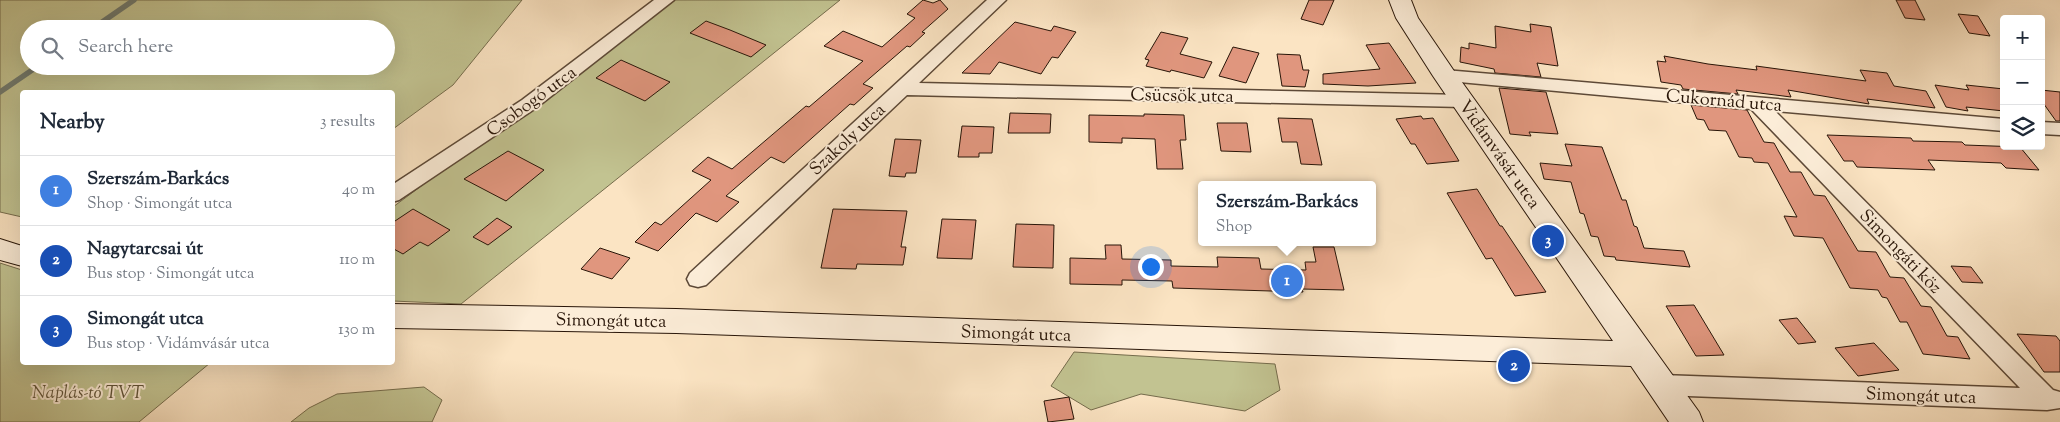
<!DOCTYPE html>
<html lang="en">
<head>
<meta charset="utf-8">
<style>
  :root { --surface:#fff; --page:#f6f6f7; --text:#1f2937; --muted:#747a83; --line:#e0e1e3; --accent:#8f2418 }
  body { margin:0; font-family:"Sorts Mill Goudy",serif; background:var(--page); color:var(--text) }
  .controls { position:absolute; right:15px; top:15px; display:grid; overflow:hidden; border-radius:5px; box-shadow:0 5px 20px #0002 }
  .controls button { width:45px; height:45px; display:grid; place-items:center; padding:0; border:0; border-bottom:1px solid var(--line); background:var(--surface); color:var(--text); font:25px sans-serif }
  .you { position:absolute; left:1150px; top:266px; width:18px; height:18px; margin:-12px; border:4px solid #fff; border-radius:50%; background:#1a73e8; box-shadow:0 0 0 8px #1a73e833 }
  .badge { display:grid; place-items:center; width:32px; height:32px; border-radius:50%; background:var(--accent); color:#fff; font-size:16px; font-weight:700 }
  .pin { position:absolute; translate:-50% -50%; border:2px solid #fff; box-shadow:0 1px 5px #0006 }
  .popup { position:absolute; left:1198px; top:181px; width:178px; height:65px; box-sizing:border-box; display:grid; place-content:center; border-radius:5px; background:var(--surface); filter:drop-shadow(0 1px 4px #0005); font-size:16px; white-space:nowrap; color:var(--muted) }
  .popup b { font-size:19px; color:var(--text) }
  .popup::after { content:''; position:absolute; left:50%; top:100%; margin-left:-10px; border:10px solid transparent; border-top-color:var(--surface) }
  .list { margin:0; padding:0; list-style:none }
  h2 { display:flex; justify-content:space-between; align-items:center; height:65px; margin:0; padding:0 20px; font-size:21px }
  h2 small { font-size:16px; font-weight:400; color:var(--muted) }
  .list li { display:grid; grid-template-columns:32px 1fr auto; gap:15px; align-items:center; box-sizing:border-box; height:70px; padding:0 20px; border-top:1px solid var(--line) }
  .list b { display:block; font-size:19px; white-space:nowrap }
  .list p { margin:0; font-size:16px; white-space:nowrap; color:var(--muted) }
  .list em { font-size:16px; font-style:normal; color:var(--muted) }
  .icon { flex:none; width:28px; height:28px; fill:none; stroke:currentColor; stroke-width:2; stroke-linecap:round; stroke-linejoin:round }
  .map { position:relative; flex:none; width:2060px; height:422px; overflow:hidden }
  .search { position:absolute; background:var(--surface); box-shadow:0 5px 20px #0002; left:20px; top:20px; width:375px; height:55px; display:flex; align-items:center; gap:12px; box-sizing:border-box; padding:0 18px; border-radius:28px; color:var(--muted); font-size:19px }
  .panel { position:absolute; background:var(--surface); box-shadow:0 5px 20px #0002; left:20px; top:90px; width:375px; height:275px; border-radius:5px }
  .map>svg:first-child { display:block }
  .green { fill:#c2c391; stroke:#756c4c; fill-rule:evenodd }
  .lines { fill:none; stroke-linecap:round; stroke-linejoin:round }
  .stream { stroke:#6f7a70; stroke-width:5.5 }
  .building { fill:#e0967e; stroke:#281508 }
  .street-casing { stroke:#5d4937; stroke-width:3 }
  .secondary-casing { stroke:#281508; stroke-width:2 }
  .street { fill:#fcedd8; fill-rule:evenodd }
  .secondary { fill:#fcedd8; fill-rule:evenodd }
  .labels { text-anchor:middle; stroke-width:4; stroke-linejoin:round; paint-order:stroke }
  .street-label { font-size:18px; fill:#281508; stroke:#fcedd8 }
  .park-label { font-size:18px; font-style:italic; fill:#5e5238; stroke:#fcedd8 }
</style>
</head>
<body>
<div class="map">
<svg width="2060" height="422" viewBox="0 0 2060 422">
  <rect width="100%" height="100%" fill="#fbe4c3"/>
  <filter id="stains"><feTurbulence type="fractalNoise" baseFrequency=".004" numOctaves="4"/><feColorMatrix values="0 0 0 0 .2 0 0 0 0 .09 0 0 0 0 .02 0 0 0 .5 -.17"/></filter>
  <radialGradient id="worn" r=".72"><stop offset=".6" stop-color="#630" stop-opacity="0"/><stop offset="1" stop-color="#630" stop-opacity=".3"/></radialGradient>
  <!-- green -->
  <g class="green">
    <path d="M 0,0 L 522,0 L 453,85 L 393,129 L 392,92 L 22,92 L 22,217 L 0,212 ZM 29,29 L 386,29 L 386,66 L 29,66 Z"/>
    <path d="M 671,0 L 840,0 L 461,304 L 393,301 L 393,207 Z"/>
    <path d="M 0,263 L 22,270 L 22,362 L 210,363 L 139,422 L 0,422 Z"/>
    <path d="M 1074,352 L 1275,364 L 1280,390 L 1245,411 L 1141,394 L 1091,410 L 1051,386 Z"/>
    <path d="M 424,387 L 442,400 L 432,422 L 291,422 L 309,408 L 337,394 Z"/>
  </g>
  <g class="lines">
    <!-- stream -->
    <g class="stream">
      <path d="M 92,29 L 134,0"/>
      <path d="M 0,92 L 38,66"/>
    </g>
  </g>
  <!-- building -->
  <g class="building">
    <path d="M 923,0 L 933,3 L 940,0 L 948,9 L 922,32 L 925,33 L 910,47 L 907,46 L 863,84 L 873,88 L 854,105 L 850,104 L 784,163 L 771,157 L 726,196 L 739,202 L 717,222 L 696,213 L 658,251 L 635,242 L 655,222 L 661,225 L 711,180 L 692,171 L 708,157 L 732,169 L 806,106 L 809,107 L 863,61 L 824,46 L 843,31 L 882,47 L 915,18 L 907,14 Z"/>
    <path d="M 1309,0 L 1334,0 L 1323,25 L 1301,19 Z"/>
    <path d="M 1896,0 L 1915,0 L 1925,20 L 1905,18 Z"/>
    <path d="M 1958,14 L 1978,16 L 1990,36 L 1969,33 Z"/>
    <path d="M 706,21 L 730,30 L 766,45 L 751,57 L 690,33 Z"/>
    <path d="M 1015,22 L 1051,31 L 1054,26 L 1076,32 L 1058,58 L 1052,57 L 1041,74 L 999,62 L 990,74 L 962,73 Z"/>
    <path d="M 1530,24 L 1551,27 L 1558,66 L 1537,63 L 1541,77 L 1495,73 L 1494,69 L 1460,62 L 1461,47 L 1469,49 L 1469,43 L 1496,48 L 1495,26 L 1531,32 Z"/>
    <path d="M 1161,32 L 1188,38 L 1180,54 L 1212,62 L 1204,78 L 1171,70 L 1170,72 L 1146,66 L 1149,60 L 1145,59 Z"/>
    <path d="M 1389,43 L 1416,83 L 1368,86 L 1323,84 L 1323,74 L 1380,69 L 1366,45 Z"/>
    <path d="M 1233,47 L 1259,53 L 1246,83 L 1219,76 Z"/>
    <path d="M 1277,54 L 1300,55 L 1303,70 L 1309,70 L 1305,87 L 1282,86 Z"/>
    <path d="M 1664,56 L 1708,64 L 1757,70 L 1756,66 L 1866,81 L 1860,70 L 1887,73 L 1894,86 L 1926,91 L 1935,108 L 1867,99 L 1869,104 L 1788,90 L 1791,97 L 1736,90 L 1738,94 L 1683,89 L 1681,85 L 1661,82 L 1657,61 L 1666,62 Z"/>
    <path d="M 621,60 L 670,82 L 645,101 L 596,78 Z"/>
    <path d="M 1935,85 L 1969,90 L 1966,85 L 2004,89 L 2004,111 L 1966,107 L 1968,111 L 1946,107 Z"/>
    <path d="M 1499,88 L 1546,92 L 1558,134 L 1529,132 L 1531,136 L 1510,134 Z"/>
    <path d="M 2041,90 L 2060,92 L 2060,121 L 2056,121 L 2041,100 Z"/>
    <path d="M 1691,105 L 1747,110 L 1764,142 L 1774,143 L 1790,172 L 1801,172 L 1814,195 L 1825,196 L 1858,251 L 1876,252 L 1890,277 L 1904,278 L 1921,306 L 1931,307 L 1947,336 L 1958,337 L 1970,359 L 1923,354 L 1907,322 L 1900,322 L 1887,298 L 1882,297 L 1878,290 L 1850,288 L 1823,238 L 1794,236 L 1784,216 L 1797,217 L 1768,163 L 1754,162 L 1752,158 L 1739,157 L 1726,131 L 1709,130 L 1704,120 L 1697,119 Z"/>
    <path d="M 1010,113 L 1051,114 L 1050,133 L 1008,133 Z"/>
    <path d="M 1144,114 L 1184,115 L 1186,140 L 1180,140 L 1183,169 L 1157,169 L 1155,139 L 1122,138 L 1122,143 L 1089,142 L 1089,115 L 1144,116 Z"/>
    <path d="M 1421,116 L 1423,119 L 1433,118 L 1459,161 L 1427,164 L 1415,144 L 1411,144 L 1396,119 Z"/>
    <path d="M 1278,118 L 1312,119 L 1322,165 L 1301,164 L 1297,142 L 1282,142 Z"/>
    <path d="M 1217,123 L 1247,123 L 1251,152 L 1221,151 Z"/>
    <path d="M 962,126 L 994,127 L 992,153 L 979,153 L 979,157 L 958,157 Z"/>
    <path d="M 1827,135 L 1911,138 L 1913,141 L 1962,142 L 1965,145 L 2020,147 L 2039,170 L 2006,168 L 2001,163 L 1928,160 L 1935,170 L 1857,167 L 1853,161 L 1844,161 Z"/>
    <path d="M 895,139 L 921,140 L 916,173 L 906,173 L 905,177 L 889,176 Z"/>
    <path d="M 1565,144 L 1602,147 L 1622,200 L 1626,200 L 1634,226 L 1637,227 L 1644,248 L 1684,251 L 1690,267 L 1616,260 L 1615,257 L 1604,256 L 1598,237 L 1591,236 L 1584,214 L 1580,213 L 1571,182 L 1544,179 L 1540,163 L 1572,166 Z"/>
    <path d="M 508,151 L 544,170 L 506,201 L 464,179 Z"/>
    <path d="M 1477,189 L 1500,226 L 1502,226 L 1546,292 L 1515,296 L 1492,258 L 1486,259 L 1447,193 Z"/>
    <path d="M 413,209 L 450,230 L 428,246 L 420,242 L 403,254 L 392,248 L 392,223 Z"/>
    <path d="M 833,209 L 907,211 L 901,247 L 906,247 L 903,265 L 857,264 L 856,269 L 821,268 Z"/>
    <path d="M 497,218 L 512,227 L 488,245 L 473,237 Z"/>
    <path d="M 942,219 L 976,220 L 972,259 L 937,258 Z"/>
    <path d="M 1016,224 L 1054,225 L 1053,268 L 1013,267 Z"/>
    <path d="M 1105,245 L 1121,245 L 1122,259 L 1171,260 L 1171,266 L 1218,267 L 1217,257 L 1259,258 L 1261,269 L 1306,270 L 1305,262 L 1316,262 L 1313,247 L 1334,247 L 1344,290 L 1302,289 L 1303,292 L 1173,288 L 1172,281 L 1122,280 L 1122,285 L 1070,284 L 1070,258 L 1106,259 Z"/>
    <path d="M 600,248 L 630,258 L 612,279 L 581,269 Z"/>
    <path d="M 1951,266 L 1971,267 L 1983,283 L 1962,282 Z"/>
    <path d="M 1694,305 L 1724,355 L 1696,356 L 1666,306 Z"/>
    <path d="M 1797,318 L 1816,342 L 1798,344 L 1779,320 Z"/>
    <path d="M 2017,334 L 2056,336 L 2060,341 L 2060,372 L 2044,372 Z"/>
    <path d="M 1874,343 L 1899,370 L 1858,376 L 1835,348 Z"/>
    <path d="M 1069,397 L 1074,419 L 1048,422 L 1044,401 Z"/>
  </g>
  <g class="lines">
    <!-- street casing -->
    <g class="street-casing">
      <g id="street">
        <path d="M 654,0 L 674,0 L 536,108 L 399,200 L 392,202 L 392,185 L 522,100 Z"/>
        <path d="M 987,0 L 1006,0 L 919,83 L 1463,95 L 1470,97 L 1473,101 L 1470,105 L 1463,107 L 907,95 L 706,285 L 698,287 L 690,285 L 687,279 L 690,273 Z"/>
        <path d="M 1445,70 L 2004,119 L 2004,131 L 1775,111 L 2053,390 L 2060,392 L 2060,408 L 2047,410 L 1662,395 L 1653,392 L 1650,385 L 1653,378 L 1662,375 L 2020,388 L 1751,109 L 1438,80 L 1436,76 L 1438,72 Z"/>
        <path d="M 2041,122 L 2060,123 L 2060,135 L 2041,134 Z"/>
      </g>
    </g>
    <!-- secondary casing -->
    <g class="secondary-casing">
      <g id="secondary">
        <path d="M 1389,0 L 1411,0 L 1418,18 L 1454,71 L 1699,412 L 1703,422 L 1669,422 L 1631,366 L 676,333 L 392,328 L 392,304 L 676,309 L 1613,341 L 1433,76 L 1396,18 Z"/>
        <path d="M 0,239 L 22,246 L 22,266 L 0,260 Z"/>
      </g>
    </g>
    <!-- street -->
    <use href="#street" class="street"/>
    <!-- secondary -->
    <use href="#secondary" class="secondary"/>
  </g>
  <g class="labels">
    <!-- street labels -->
    <g class="street-label">
      <text transform="translate(1182 95) rotate(1)" y="6">Csücsök utca</text>
      <text transform="translate(1724 100) rotate(5)" y="6">Cukornád utca</text>
      <text transform="translate(531 101) rotate(-36)" y="6">Csobogó utca</text>
      <text transform="translate(847 139) rotate(-43)" y="6">Szakoly utca</text>
      <text transform="translate(1500 154) rotate(55)" y="6">Vidámvásár utca</text>
      <text transform="translate(1901 251) rotate(46)" y="6">Simongáti köz</text>
      <text transform="translate(611 320) rotate(1)" y="6">Simongát utca</text>
      <text transform="translate(1016 333) rotate(2)" y="6">Simongát utca</text>
      <text transform="translate(1921 395) rotate(2)" y="6">Simongát utca</text>
    </g>
    <!-- park labels -->
    <g class="park-label">
      <text x="88" y="398">Naplás-tó TVT</text>
    </g>
  </g>
  <rect width="100%" height="100%" filter="url(#stains)"/>
  <rect width="100%" height="100%" fill="url(#worn)"/>
</svg>
<div class="controls">
<button>+</button>
<button>−</button>
<button><svg class="icon" aria-label="layers" viewBox="0 0 24 24"><path d="M12 4l9 5-9 5-9-5zM3 14l9 5 9-5"/></svg></button>
</div>
<div class="you"></div>
<div class="pin badge" style="left:1287px;top:281px;background:#3f7fe0">1</div>
<div class="popup"><b>Szerszám-Barkács</b>Shop</div>
<div class="pin badge" style="left:1514px;top:366px;background:#1a4fb4">2</div>
<div class="pin badge" style="left:1548px;top:241px;background:#1a4fb4">3</div>
<div class="search"><svg class="icon" aria-label="search" viewBox="0 0 24 24"><circle cx="10" cy="10" r="6"/><path d="M15 15l6 6"/></svg>Search here</div>
<section class="panel">
<h2>Nearby<small>3 results</small></h2>
<ul class="list">
<li><span class="badge" style="background:#3f7fe0">1</span><div><b>Szerszám-Barkács</b><p>Shop · Simongát utca</p></div><em>40 m</em></li>
<li><span class="badge" style="background:#1a4fb4">2</span><div><b>Nagytarcsai út</b><p>Bus stop · Simongát utca</p></div><em>110 m</em></li>
<li><span class="badge" style="background:#1a4fb4">3</span><div><b>Simongát utca</b><p>Bus stop · Vidámvásár utca</p></div><em>130 m</em></li>
</ul>
</section>
</div>
</body>
</html>
